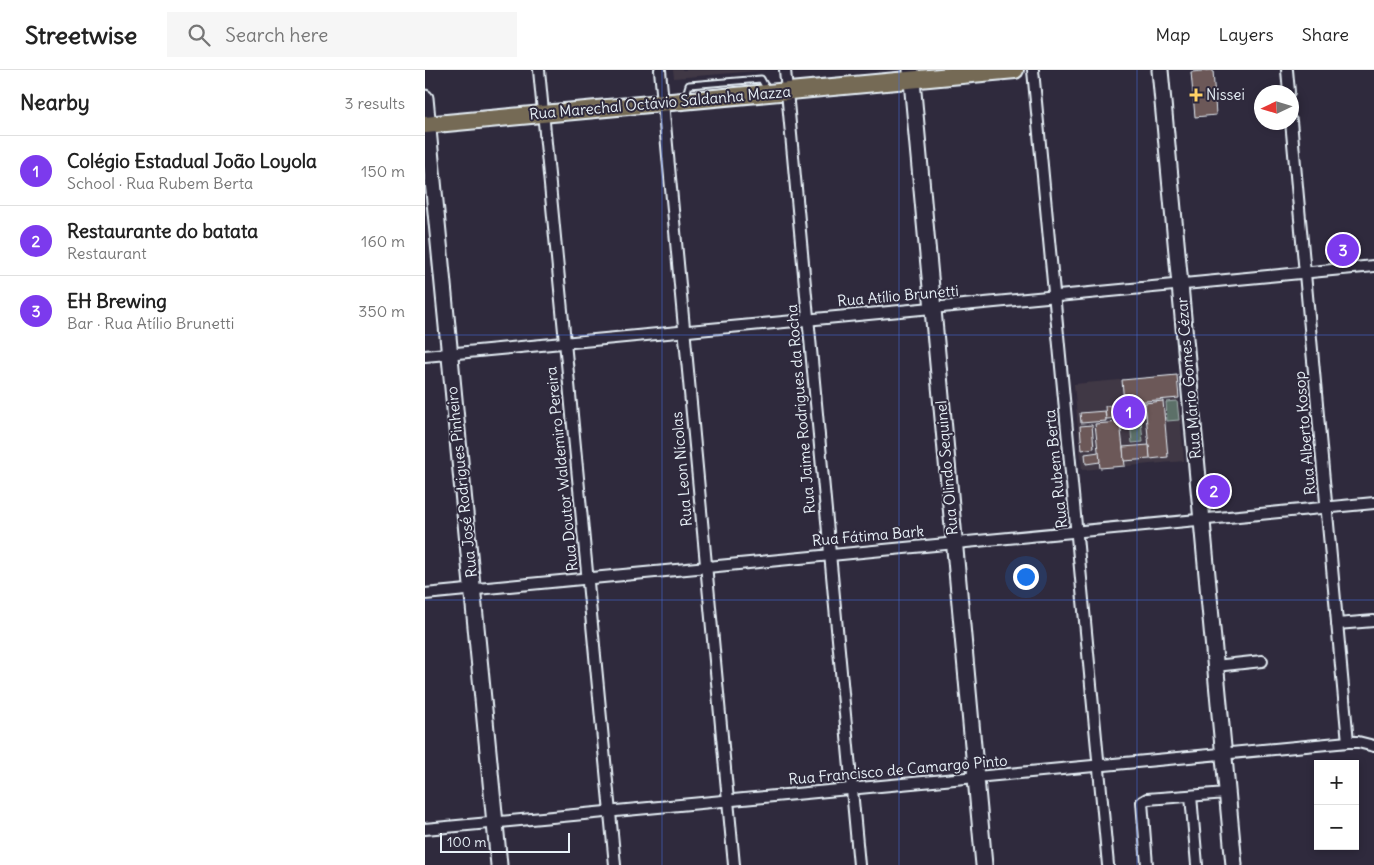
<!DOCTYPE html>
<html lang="en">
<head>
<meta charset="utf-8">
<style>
  :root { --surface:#fff; --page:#f6f6f6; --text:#222; --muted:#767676; --line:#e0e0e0; --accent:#7c3aed }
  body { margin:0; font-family:Delius,sans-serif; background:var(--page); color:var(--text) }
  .controls { position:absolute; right:15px; bottom:15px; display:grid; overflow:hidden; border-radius:0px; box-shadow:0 2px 8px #0003 }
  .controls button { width:45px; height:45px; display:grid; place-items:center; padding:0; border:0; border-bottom:1px solid var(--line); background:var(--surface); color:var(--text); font:25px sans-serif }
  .compass { position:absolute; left:829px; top:15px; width:45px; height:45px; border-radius:50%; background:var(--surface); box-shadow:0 2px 8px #0003; rotate:266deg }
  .scale { position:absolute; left:15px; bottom:12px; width:130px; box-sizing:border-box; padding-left:5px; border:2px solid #e8f1f8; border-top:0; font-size:14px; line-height:18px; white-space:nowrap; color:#e8f1f8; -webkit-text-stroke:4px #2f2a3d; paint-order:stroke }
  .you { position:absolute; left:600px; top:506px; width:18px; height:18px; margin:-12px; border:4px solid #fff; border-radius:50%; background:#1a73e8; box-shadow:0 0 0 8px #1a73e833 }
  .badge { display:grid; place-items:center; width:32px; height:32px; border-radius:50%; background:var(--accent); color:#fff; font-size:16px; font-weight:700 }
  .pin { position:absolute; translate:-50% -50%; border:2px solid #fff; box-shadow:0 1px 5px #0006 }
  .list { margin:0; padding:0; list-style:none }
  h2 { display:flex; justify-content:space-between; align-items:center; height:65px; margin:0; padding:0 20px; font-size:21px }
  h2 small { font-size:16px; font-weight:400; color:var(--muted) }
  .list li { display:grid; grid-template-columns:32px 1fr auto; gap:15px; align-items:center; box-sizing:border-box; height:70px; padding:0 20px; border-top:1px solid var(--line) }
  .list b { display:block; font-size:19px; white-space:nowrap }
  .list p { margin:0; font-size:16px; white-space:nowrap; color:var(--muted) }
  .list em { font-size:16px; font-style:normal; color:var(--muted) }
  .icon { flex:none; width:28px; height:28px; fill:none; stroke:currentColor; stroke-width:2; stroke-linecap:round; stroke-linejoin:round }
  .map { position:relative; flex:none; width:949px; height:795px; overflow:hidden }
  header { display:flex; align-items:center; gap:30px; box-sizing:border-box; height:70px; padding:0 25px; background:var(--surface); border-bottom:1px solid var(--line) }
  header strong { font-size:24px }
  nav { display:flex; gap:28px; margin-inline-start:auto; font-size:18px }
  .search { width:350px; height:45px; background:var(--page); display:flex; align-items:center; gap:12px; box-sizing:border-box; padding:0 18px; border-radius:0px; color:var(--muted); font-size:19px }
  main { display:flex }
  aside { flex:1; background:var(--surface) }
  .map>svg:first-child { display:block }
  .built { fill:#413845 }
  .green { fill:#5b6f68; stroke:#a2b0b0 }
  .building { fill:#6c5859; stroke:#e8f1f8 }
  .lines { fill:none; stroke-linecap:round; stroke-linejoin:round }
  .lane-casing { stroke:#e8f1f8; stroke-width:9 }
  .street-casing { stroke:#e8f1f8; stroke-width:14 }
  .secondary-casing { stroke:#e8f1f8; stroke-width:19 }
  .primary-casing { stroke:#e8f1f8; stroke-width:20 }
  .lane { stroke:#2f2a3d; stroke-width:5 }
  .street { stroke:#2f2a3d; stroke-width:10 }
  .secondary { stroke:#2f2a3d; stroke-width:15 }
  .primary { stroke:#756a55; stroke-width:16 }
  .grid { fill:none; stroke:#466fde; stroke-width:1; stroke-opacity:0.55 }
  .poi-dot { fill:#ffd166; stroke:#2f2a3d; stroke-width:2 }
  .labels { text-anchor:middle; stroke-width:4; stroke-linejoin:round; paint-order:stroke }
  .poi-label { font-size:15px; fill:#e8f1f8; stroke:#2f2a3d; text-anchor:start }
  .street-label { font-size:15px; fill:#e8f1f8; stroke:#2f2a3d }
</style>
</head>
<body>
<header>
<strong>Streetwise</strong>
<div class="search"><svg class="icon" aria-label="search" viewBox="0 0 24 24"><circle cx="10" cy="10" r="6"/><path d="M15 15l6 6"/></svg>Search here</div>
<nav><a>Map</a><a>Layers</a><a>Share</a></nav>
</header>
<main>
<aside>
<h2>Nearby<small>3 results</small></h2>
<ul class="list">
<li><span class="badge">1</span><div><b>Colégio Estadual João Loyola</b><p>School · Rua Rubem Berta</p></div><em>150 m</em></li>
<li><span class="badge">2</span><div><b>Restaurante do batata</b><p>Restaurant</p></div><em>160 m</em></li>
<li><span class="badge">3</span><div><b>EH Brewing</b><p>Bar · Rua Atílio Brunetti</p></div><em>350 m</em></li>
</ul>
</aside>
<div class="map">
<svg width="949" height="795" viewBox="0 0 949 795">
  <rect width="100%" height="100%" fill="#2f2a3d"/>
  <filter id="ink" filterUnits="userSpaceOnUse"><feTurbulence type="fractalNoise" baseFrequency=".02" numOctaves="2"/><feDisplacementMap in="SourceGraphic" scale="10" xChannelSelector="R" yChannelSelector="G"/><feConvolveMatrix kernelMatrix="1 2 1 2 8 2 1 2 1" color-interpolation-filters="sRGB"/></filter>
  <g filter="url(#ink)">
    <!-- built -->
    <g class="built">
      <path d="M 248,0 L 342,0 L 249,8 Z"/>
      <path d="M 752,305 L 759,391 L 657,400 L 649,314 Z"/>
    </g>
    <!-- green -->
    <g class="green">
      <path d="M 752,331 L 754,350 L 742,351 L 741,332 Z"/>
      <path d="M 716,350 L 718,372 L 707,373 L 705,351 Z"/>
    </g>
    <!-- building -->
    <g class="building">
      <path d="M 788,0 L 791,45 L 770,47 L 766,2 Z"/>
      <path d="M 752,305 L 754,328 L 699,333 L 697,310 Z"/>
      <path d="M 738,331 L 743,387 L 725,389 L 720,333 Z"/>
      <path d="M 720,333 L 721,346 L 681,349 L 680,336 Z"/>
      <path d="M 680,341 L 681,351 L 656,353 L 655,343 Z"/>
      <path d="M 695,352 L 700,396 L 675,398 L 670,354 Z"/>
      <path d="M 667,355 L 669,378 L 657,380 L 655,356 Z"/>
      <path d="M 724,375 L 725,389 L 699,391 L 698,377 Z"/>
      <path d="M 674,382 L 675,392 L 661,394 L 660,384 Z"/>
    </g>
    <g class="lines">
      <!-- lane casing -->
      <g class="lane-casing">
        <path id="lane" d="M 260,28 L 264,15 L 336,9 L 342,20"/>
      </g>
      <!-- street casing -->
      <g class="street-casing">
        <g id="street">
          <path d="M 114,0 L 190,795"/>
          <path d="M 235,0 L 309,795"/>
          <path d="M 360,0 L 434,795"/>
          <path d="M 608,0 L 683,795"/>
          <path d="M 862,0 L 864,22"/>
          <path d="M 866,51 L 923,672"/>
          <path d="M 0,286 L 949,196"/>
          <path d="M 0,524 L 949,433"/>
          <path d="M 912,554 L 949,551"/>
          <path d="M 790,596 L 837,591"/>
          <path d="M 766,726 L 772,795"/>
          <path d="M 0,759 L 923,672 L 933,672 L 949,676"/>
          <path d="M 722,795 L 717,732 L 722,729 L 802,723"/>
        </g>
      </g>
      <!-- secondary casing -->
      <g class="secondary-casing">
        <g id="secondary">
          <path d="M 486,0 L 559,795"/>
          <path d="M 735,0 L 809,795"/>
          <path d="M 0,28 L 74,795"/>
        </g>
      </g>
      <!-- primary casing -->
      <g class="primary-casing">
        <path id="primary" d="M 0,55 L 590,0"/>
      </g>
      <!-- lane -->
      <use href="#lane" class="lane"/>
      <!-- street -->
      <use href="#street" class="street"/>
      <!-- secondary -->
      <use href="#secondary" class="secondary"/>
      <!-- primary -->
      <use href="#primary" class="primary"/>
    </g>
  </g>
  <!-- grid -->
  <path class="grid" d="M 237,0 L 237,795M 474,0 L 474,795M 712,0 L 712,795M 0,265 L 949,265M 0,530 L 949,530"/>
  <!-- markers -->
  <path class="poi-dot" d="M768.5 17.5h5v5h5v5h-5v5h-5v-5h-5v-5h5z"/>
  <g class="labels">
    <!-- poi labels -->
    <g class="poi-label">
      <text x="781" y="30">Nissei</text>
    </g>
    <!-- street labels -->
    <g class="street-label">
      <text transform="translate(235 33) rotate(-5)" y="5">Rua Marechal Octávio Saldanha Mazza</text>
      <text transform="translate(473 226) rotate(-5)" y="5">Rua Atílio Brunetti</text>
      <text transform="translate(764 308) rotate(-95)" y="5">Rua Mário Gomes Cézar</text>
      <text transform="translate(376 339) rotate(-95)" y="5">Rua Jaime Rodrigues da Rocha</text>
      <text transform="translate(880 363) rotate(-95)" y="5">Rua Alberto Kosop</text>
      <text transform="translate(522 398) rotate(-95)" y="5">Rua Olindo Sequinel</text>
      <text transform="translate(137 399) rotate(-96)" y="5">Rua Doutor Waldemiro Pereira</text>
      <text transform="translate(257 399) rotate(-95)" y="5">Rua Leon Nícolas</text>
      <text transform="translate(631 399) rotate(-96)" y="5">Rua Rubem Berta</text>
      <text transform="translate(37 412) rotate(-96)" y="5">Rua José Rodrigues Pinheiro</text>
      <text transform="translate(443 466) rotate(-5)" y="5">Rua Fátima Bark</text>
      <text transform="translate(473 700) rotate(-5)" y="5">Rua Francisco de Camargo Pinto</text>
    </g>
  </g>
</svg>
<div class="controls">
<button>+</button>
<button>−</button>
</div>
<svg class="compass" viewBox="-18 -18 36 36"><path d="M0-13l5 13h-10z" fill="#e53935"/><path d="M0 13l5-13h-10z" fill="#767676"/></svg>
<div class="scale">100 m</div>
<div class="you"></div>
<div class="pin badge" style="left:704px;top:342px">1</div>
<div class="pin badge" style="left:789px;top:421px">2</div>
<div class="pin badge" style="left:918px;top:180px">3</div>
</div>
</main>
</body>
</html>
